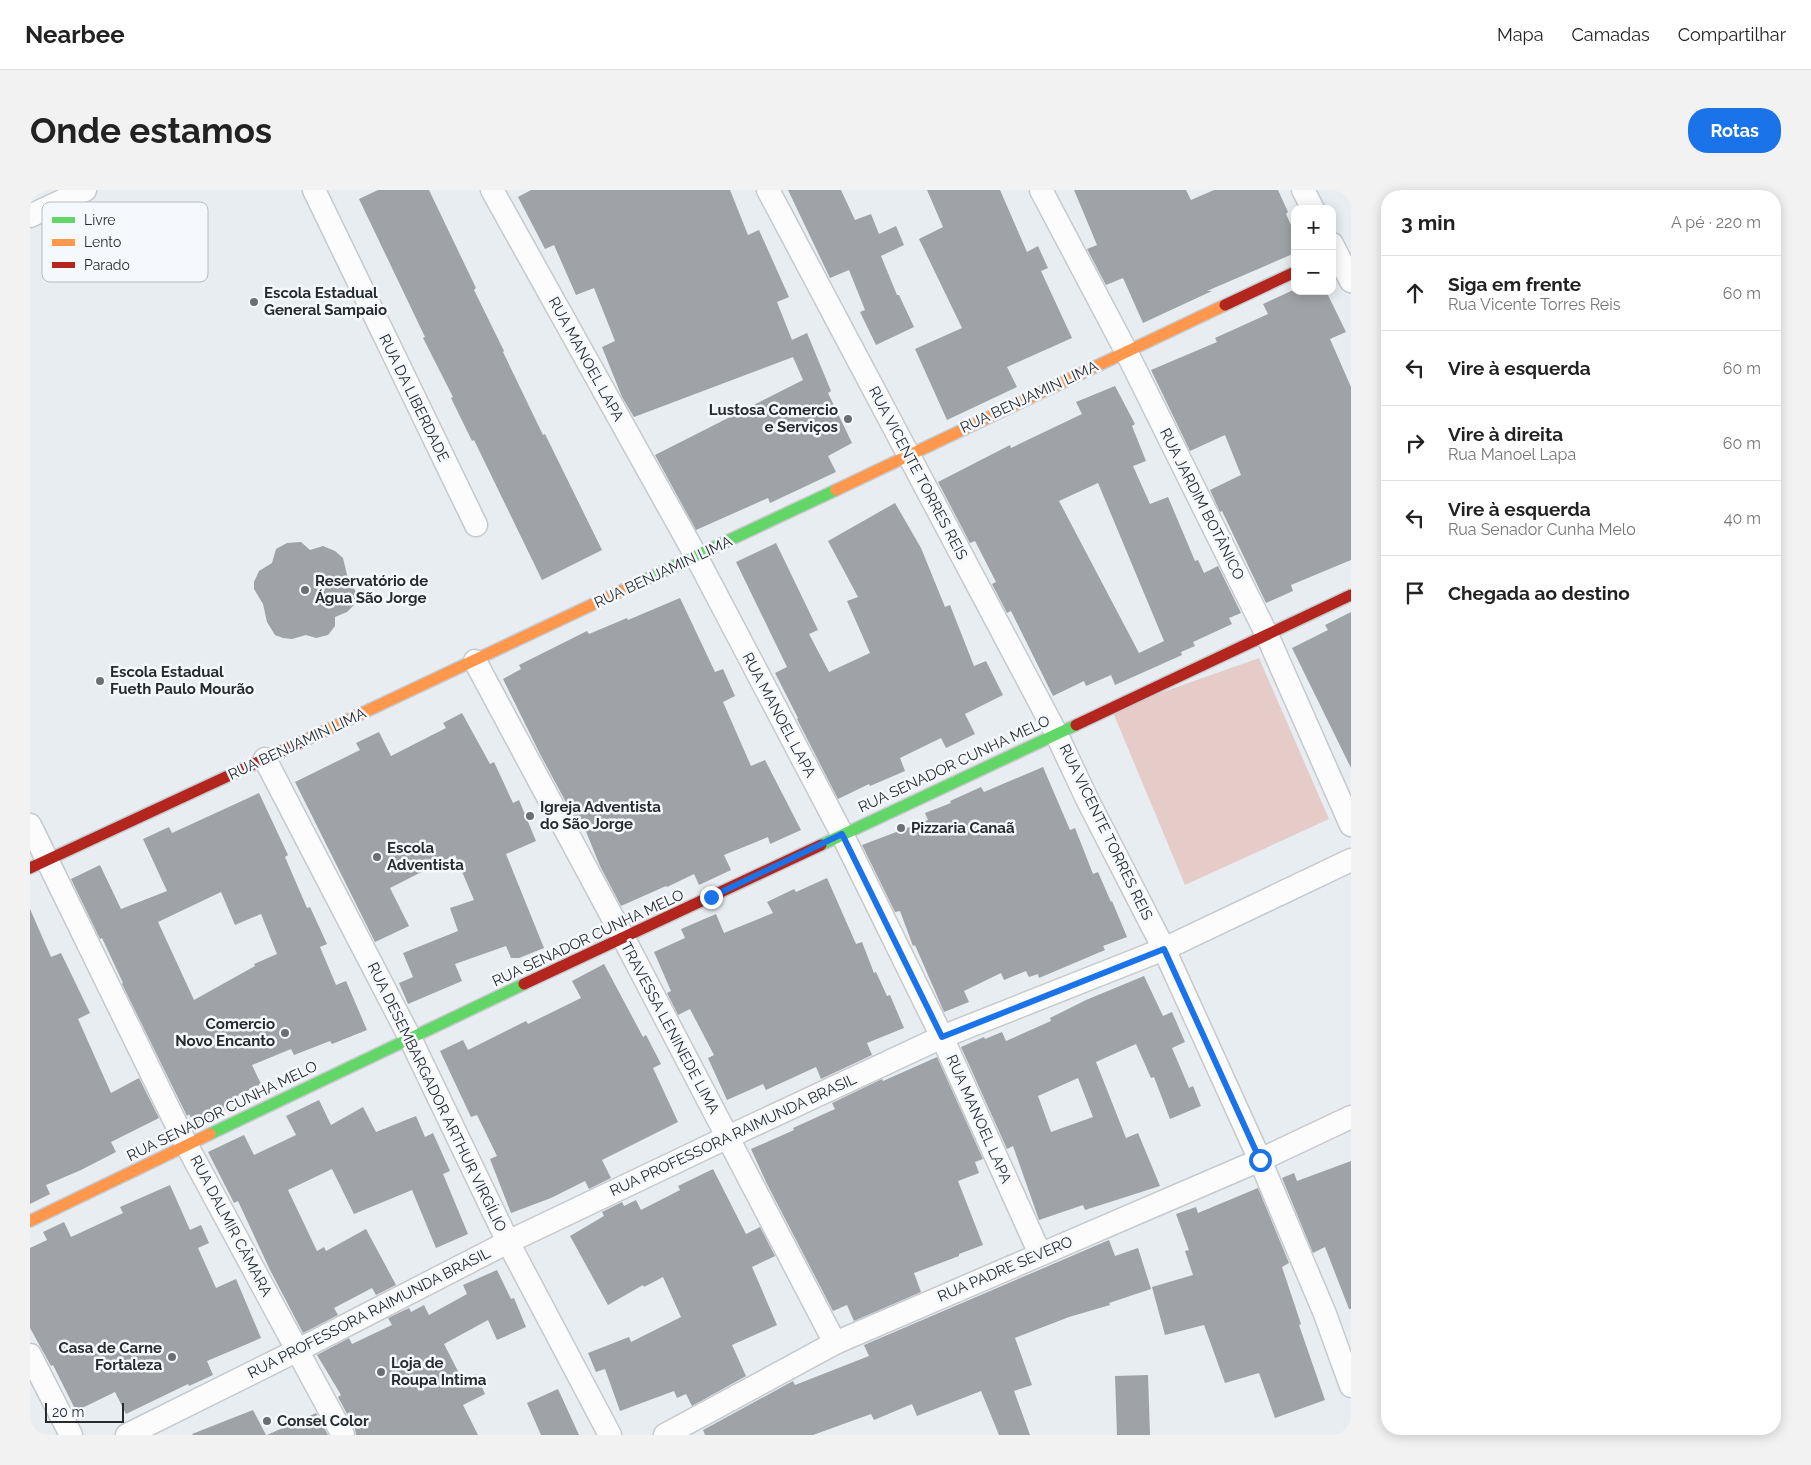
<!DOCTYPE html>
<html lang="pt">
<head>
<meta charset="utf-8">
<style>
  :root { --surface:#fff; --page:#f2f2f2; --text:#222; --muted:#767676; --line:#e0e0e0; --accent:#1a73e8 }
  body { margin:0; font-family:Raleway,sans-serif; background:var(--page); color:var(--text) }
  .controls { position:absolute; right:15px; top:15px; display:grid; overflow:hidden; border-radius:10px; box-shadow:0 2px 12px #0003 }
  .controls button { width:45px; height:45px; display:grid; place-items:center; padding:0; border:0; border-bottom:1px solid var(--line); background:var(--surface); color:var(--text); font:25px sans-serif }
  .scale { position:absolute; left:15px; bottom:12px; width:79px; box-sizing:border-box; padding-left:5px; border:2px solid #282b2e; border-top:0; font-size:14px; line-height:18px; white-space:nowrap; color:#282b2e; -webkit-text-stroke:4px #f5f9fe; paint-order:stroke }
  .stop { position:absolute; width:15px; height:15px; margin:-11px; border:4px solid #1a73e8; border-radius:50%; background:#fff }
  .stop.end { background:#1a73e8; border-color:#fff; box-shadow:0 1px 5px #0008 }
  .list { margin:0; padding:0; list-style:none }
  h2 { display:flex; justify-content:space-between; align-items:center; height:65px; margin:0; padding:0 20px; font-size:21px }
  h2 small { font-size:16px; font-weight:400; color:var(--muted) }
  .list li { display:grid; grid-template-columns:32px 1fr auto; gap:15px; align-items:center; box-sizing:border-box; height:75px; padding:0 20px; border-top:1px solid var(--line) }
  .list b { display:block; font-size:19px; white-space:nowrap }
  .list p { margin:0; font-size:16px; white-space:nowrap; color:var(--muted) }
  .list em { font-size:16px; font-style:normal; color:var(--muted) }
  .icon { flex:none; width:28px; height:28px; fill:none; stroke:currentColor; stroke-width:2; stroke-linecap:round; stroke-linejoin:round }
  .map { position:relative; flex:none; width:1321px; height:1245px; overflow:hidden; border-radius:20px }
  header { display:flex; align-items:center; gap:30px; box-sizing:border-box; height:70px; padding:0 25px; background:var(--surface); border-bottom:1px solid var(--line) }
  header strong { font-size:24px }
  nav { display:flex; gap:28px; margin-inline-start:auto; font-size:18px }
  .intro { display:flex; align-items:center; justify-content:space-between; box-sizing:border-box; height:120px; padding:0 30px }
  h1 { margin:0; font-size:35px }
  .button { padding:12px 22px; border-radius:20px; background:var(--accent); color:#fff; font-size:18px; font-weight:700 }
  main { display:flex; gap:30px; padding:0 30px }
  aside { flex:1; background:var(--surface); border-radius:20px; box-shadow:0 2px 12px #0003 }
  .map>svg:first-child { display:block }
  .green { fill:#e6ccc9 }
  .building { fill:#9fa2a6; fill-rule:evenodd }
  .lines { fill:none; stroke-linecap:round; stroke-linejoin:round }
  .street-casing { stroke:#c6c9cd; stroke-width:25 }
  .fast-casing { stroke:#c6c9cd; stroke-width:14 }
  .slow-casing { stroke:#c6c9cd; stroke-width:14 }
  .jam-casing { stroke:#c6c9cd; stroke-width:14 }
  .street { stroke:#fcfcfd; stroke-width:22 }
  .fast { stroke:#63d668; stroke-width:11 }
  .slow { stroke:#ff974d; stroke-width:11 }
  .jam { stroke:#b3261e; stroke-width:11 }
  .route { stroke:#1a73e8; stroke-width:6 }
  .poi-dot { fill:#6b6f73; stroke:#f5f9fe; stroke-width:2 }
  .labels { text-anchor:middle; stroke-width:5; stroke-linejoin:round; paint-order:stroke }
  .poi-label { font-size:15px; font-weight:bold; fill:#282b2e; stroke:#f5f9fe; text-anchor:start }
  .street-label { font-size:15px; fill:#282b2e; stroke:#f5f9fe }
  .key { fill:#f5f9fe; stroke:#b8bbc0; stroke-width:1 }
  .key-label { font-size:14px; fill:#282b2e }
</style>
</head>
<body>
<header>
<strong>Nearbee</strong>
<nav><a>Mapa</a><a>Camadas</a><a>Compartilhar</a></nav>
</header>
<div class="intro"><h1>Onde estamos</h1><a class="button">Rotas</a></div>
<main>
<div class="map">
<svg width="1321" height="1245" viewBox="0 0 1321 1245">
  <rect width="100%" height="100%" fill="#e8edf2"/>
  <!-- green -->
  <path class="green" d="M 1229,468 L 1299,629 L 1155,695 L 1082,520 Z"/>
  <!-- building -->
  <g class="building">
    <path d="M 348,0 L 399,0 L 446,98 L 444,100 L 474,161 L 473,162 L 513,245 L 515,244 L 572,360 L 512,390 L 444,250 L 442,251 L 421,208 L 423,207 L 393,148 L 395,147 L 329,9 Z"/>
    <path d="M 501,0 L 700,0 L 718,45 L 729,40 L 759,107 L 747,112 L 762,150 L 777,143 L 801,201 L 798,203 L 822,253 L 798,266 L 806,282 L 740,313 L 738,308 L 666,340 L 625,265 L 773,190 L 763,167 L 604,227 L 592,207 L 572,157 L 585,151 L 564,98 L 546,105 L 524,55 L 515,59 L 488,7 Z"/>
    <path d="M 758,0 L 811,0 L 825,30 L 841,24 L 849,44 L 866,36 L 874,55 L 851,66 L 867,105 L 869,105 L 884,137 L 846,155 L 830,122 L 835,120 L 819,80 L 800,88 Z"/>
    <path d="M 897,0 L 970,0 L 997,62 L 1008,56 L 1018,78 L 1011,81 L 1042,148 L 977,177 L 987,197 L 917,230 L 885,159 L 932,138 L 889,49 L 913,37 Z"/>
    <path d="M 1044,0 L 1156,0 L 1161,10 L 1184,0 L 1248,0 L 1258,22 L 1256,24 L 1265,44 L 1265,63 L 1177,101 L 1182,101 L 1113,133 L 1093,88 L 1076,95 L 1057,59 L 1067,55 Z"/>
    <path d="M 1261,101 L 1296,101 L 1316,142 L 1300,149 L 1321,197 L 1321,370 L 1261,395 L 1263,401 L 1236,413 L 1192,321 L 1190,322 L 1180,300 L 1211,285 L 1195,245 L 1160,261 L 1121,180 L 1187,152 L 1185,148 L 1238,124 L 1233,114 Z"/>
    <path d="M 1085,196 L 1105,234 L 1102,236 L 1116,271 L 1103,276 L 1120,314 L 1138,307 L 1165,371 L 1168,370 L 1174,383 L 1188,376 L 1211,423 L 1199,428 L 1202,434 L 1163,452 L 1165,456 L 1151,462 L 1152,465 L 1085,495 L 1081,485 L 1056,496 L 1054,491 L 1023,506 L 981,421 L 977,423 L 962,394 L 966,392 L 945,351 L 940,353 L 908,292 L 980,255 L 981,258 L 1052,224 L 1046,212 ZM 1068,293 L 1134,451 L 1109,463 L 1029,311 Z"/>
    <path d="M 865,313 L 891,358 L 915,417 L 920,415 L 944,476 L 956,471 L 973,505 L 935,524 L 945,544 L 916,558 L 911,548 L 870,568 L 875,581 L 840,596 L 839,594 L 808,609 L 767,529 L 768,528 L 745,483 L 757,477 L 706,372 L 746,353 L 788,440 L 779,444 L 799,482 L 840,463 L 817,411 L 828,407 L 798,351 Z"/>
    <path d="M 271,352 L 280,360 L 293,356 L 305,361 L 313,368 L 318,389 L 326,402 L 324,415 L 317,422 L 305,427 L 305,436 L 298,445 L 286,448 L 276,445 L 262,449 L 253,448 L 245,445 L 237,432 L 233,414 L 224,399 L 224,392 L 229,381 L 242,373 L 246,359 L 257,353 Z"/>
    <path d="M 650,408 L 685,482 L 693,479 L 705,506 L 693,512 L 721,576 L 735,570 L 771,640 L 740,654 L 738,647 L 694,665 L 701,680 L 669,695 L 664,684 L 637,697 L 636,696 L 591,716 L 570,676 L 550,627 L 545,629 L 510,564 L 473,489 L 491,479 L 489,475 L 557,441 L 559,444 L 597,428 L 598,430 Z"/>
    <path d="M 1321,422 L 1321,578 L 1262,458 L 1298,440 L 1295,435 Z"/>
    <path d="M 432,523 L 460,574 L 464,572 L 483,613 L 489,610 L 506,651 L 476,664 L 514,758 L 489,768 L 481,768 L 476,756 L 425,774 L 432,791 L 378,814 L 369,793 L 383,787 L 373,763 L 428,741 L 420,718 L 444,710 L 425,665 L 360,698 L 379,736 L 345,752 L 265,592 L 330,560 L 326,553 L 349,542 L 361,566 L 416,538 L 413,533 Z"/>
    <path d="M 1013,577 L 1040,640 L 1045,638 L 1063,684 L 1068,682 L 1081,712 L 1082,711 L 1097,747 L 1073,756 L 1075,760 L 1009,788 L 1008,784 L 999,787 L 996,781 L 974,790 L 971,783 L 934,801 L 939,812 L 914,822 L 885,755 L 883,756 L 870,721 L 865,722 L 832,655 L 898,630 L 895,623 L 921,613 L 920,611 L 951,597 L 954,602 Z"/>
    <path d="M 229,603 L 258,665 L 255,667 L 277,718 L 280,717 L 297,754 L 290,757 L 306,795 L 316,791 L 337,840 L 302,854 L 300,851 L 264,865 L 261,859 L 222,875 L 231,894 L 197,911 L 200,917 L 164,934 L 159,924 L 157,926 L 92,794 L 93,793 L 72,748 L 70,749 L 41,689 L 70,675 L 91,719 L 137,701 L 113,649 L 139,637 L 142,643 ZM 191,702 L 205,735 L 231,724 L 247,764 L 224,774 L 225,776 L 164,810 L 128,732 Z"/>
    <path d="M 797,688 L 826,754 L 832,752 L 844,783 L 846,782 L 857,806 L 860,805 L 874,838 L 837,853 L 842,865 L 791,889 L 786,877 L 736,900 L 733,894 L 697,910 L 678,868 L 684,865 L 660,819 L 648,825 L 637,803 L 641,801 L 624,762 L 655,748 L 651,739 L 686,724 L 694,743 L 743,723 L 737,712 L 764,699 L 766,702 Z"/>
    <path d="M 0,719 L 21,767 L 31,763 L 60,823 L 48,829 L 81,903 L 109,888 L 129,928 L 81,952 L 86,962 L 51,980 L 16,995 L 20,1004 L 0,1014 Z"/>
    <path d="M 574,774 L 613,847 L 616,845 L 631,874 L 623,878 L 648,932 L 572,970 L 581,988 L 559,999 L 555,991 L 521,1008 L 481,1023 L 460,969 L 467,966 L 447,925 L 441,927 L 410,861 L 433,850 L 438,860 L 496,831 L 498,834 L 551,808 L 542,791 Z"/>
    <path d="M 1114,786 L 1133,826 L 1142,822 L 1155,852 L 1142,858 L 1159,898 L 1163,896 L 1171,916 L 1140,929 L 1124,887 L 1121,888 L 1106,854 L 1066,872 L 1096,948 L 1108,943 L 1130,996 L 1055,1020 L 1053,1015 L 1009,1030 L 983,956 L 977,959 L 931,857 L 954,847 L 955,849 L 972,842 L 976,851 L 1021,831 L 1020,828 L 1056,810 ZM 1048,888 L 1063,927 L 1021,942 L 1008,906 Z"/>
    <path d="M 907,867 L 953,969 L 945,972 L 949,983 L 928,991 L 953,1055 L 929,1064 L 929,1066 L 884,1083 L 891,1102 L 824,1131 L 817,1115 L 803,1121 L 737,994 L 721,959 L 764,940 L 763,938 L 805,919 L 802,913 L 852,889 L 853,891 Z"/>
    <path d="M 289,910 L 301,935 L 333,917 L 346,942 L 386,926 L 395,947 L 403,943 L 420,981 L 413,984 L 438,1044 L 406,1058 L 382,1000 L 324,1024 L 302,979 L 258,1000 L 287,1061 L 294,1057 L 296,1061 L 336,1039 L 366,1095 L 346,1105 L 342,1098 L 304,1118 L 308,1125 L 273,1143 L 240,1080 L 208,1011 L 204,1013 L 178,962 L 214,945 L 224,965 L 266,945 L 256,926 Z"/>
    <path d="M 1321,971 L 1321,1119 L 1319,1119 L 1295,1057 L 1283,1063 L 1252,988 L 1264,983 L 1267,991 Z"/>
    <path d="M 683,979 L 716,1044 L 730,1037 L 745,1066 L 722,1077 L 747,1135 L 702,1155 L 716,1186 L 662,1216 L 656,1204 L 647,1208 L 644,1201 L 590,1221 L 575,1179 L 566,1182 L 558,1163 L 599,1147 L 601,1152 L 651,1127 L 633,1087 L 614,1097 L 613,1095 L 578,1115 L 540,1046 L 574,1026 L 572,1022 L 592,1012 L 594,1016 L 606,1010 L 611,1020 L 650,1000 L 648,996 Z"/>
    <path d="M 140,995 L 160,1040 L 171,1035 L 179,1053 L 168,1058 L 186,1098 L 206,1089 L 231,1148 L 177,1171 L 183,1185 L 159,1196 L 158,1194 L 96,1224 L 85,1202 L 46,1221 L 23,1175 L 21,1176 L 0,1138 L 0,1058 L 17,1050 L 13,1042 L 34,1032 L 41,1047 L 93,1023 L 90,1017 Z"/>
    <path d="M 1228,998 L 1259,1073 L 1252,1077 L 1271,1134 L 1269,1135 L 1295,1210 L 1245,1228 L 1229,1183 L 1195,1193 L 1174,1135 L 1135,1145 L 1122,1097 L 1163,1085 L 1155,1061 L 1159,1060 L 1146,1024 L 1166,1017 L 1168,1023 Z"/>
    <path d="M 1079,1050 L 1085,1066 L 1108,1058 L 1121,1099 L 1079,1113 L 1080,1115 L 1039,1127 L 985,1148 L 1002,1195 L 984,1201 L 1000,1245 L 969,1245 L 951,1201 L 887,1226 L 882,1214 L 844,1230 L 841,1224 L 783,1245 L 675,1245 L 673,1240 L 763,1191 L 765,1195 L 839,1166 L 834,1155 Z"/>
    <path d="M 467,1080 L 481,1109 L 484,1108 L 496,1137 L 467,1150 L 458,1130 L 414,1154 L 433,1191 L 446,1184 L 455,1204 L 433,1215 L 448,1245 L 326,1245 L 325,1239 L 308,1207 L 311,1205 L 287,1165 L 319,1148 L 322,1154 L 362,1135 L 358,1128 L 379,1118 L 381,1122 L 394,1115 L 399,1125 L 437,1104 L 433,1095 Z"/>
    <path d="M 1118,1185 L 1120,1245 L 1087,1245 L 1085,1186 Z"/>
    <path d="M 528,1199 L 549,1245 L 511,1245 L 497,1213 Z"/>
    <path d="M 223,1220 L 236,1245 L 163,1245 L 162,1244 Z"/>
    <path d="M 286,1223 L 298,1245 L 237,1245 Z"/>
  </g>
  <g class="lines">
    <!-- street casing -->
    <g class="street-casing">
      <g id="street">
        <path d="M 284,0 L 446,335"/>
        <path d="M 462,0 L 666,366 L 812,644 L 912,847 L 1010,1064"/>
        <path d="M 738,0 L 1026,543 L 1058,611 L 1134,759 L 1230,970 L 1295,1124 L 1321,1196"/>
        <path d="M 1011,0 L 1096,161 L 1237,445 L 1321,635"/>
        <path d="M 1273,0 L 1283,19"/>
        <path d="M 0,26 L 55,0"/>
        <path d="M 1302,54 L 1321,91"/>
        <path d="M 445,471 L 593,747 L 805,1153"/>
        <path d="M 235,569 L 380,848 L 478,1052 L 580,1245"/>
        <path d="M 0,635 L 156,954 L 313,1245"/>
        <path d="M 0,1165 L 41,1245"/>
        <path d="M 97,1245 L 268,1160 L 478,1052 L 698,947 L 912,847 L 1134,759 L 1321,670"/>
        <path d="M 635,1245 L 805,1153 L 1230,970 L 1321,927"/>
      </g>
    </g>
    <!-- fast casing -->
    <g class="fast-casing">
      <g id="fast">
        <path d="M 608,393 L 806,300"/>
        <path d="M 791,655 L 1046,535"/>
        <path d="M 180,944 L 494,794"/>
      </g>
    </g>
    <!-- slow casing -->
    <g class="slow-casing">
      <g id="slow">
        <path d="M 806,300 L 1195,115"/>
        <path d="M 269,553 L 608,393"/>
        <path d="M 0,1031 L 180,944"/>
      </g>
    </g>
    <!-- jam casing -->
    <g class="jam-casing">
      <g id="jam">
        <path d="M 1195,115 L 1265,82"/>
        <path d="M 1046,535 L 1321,405"/>
        <path d="M 0,678 L 269,553"/>
        <path d="M 494,794 L 791,655"/>
      </g>
    </g>
    <!-- street -->
    <use href="#street" class="street"/>
    <!-- fast -->
    <use href="#fast" class="fast"/>
    <!-- slow -->
    <use href="#slow" class="slow"/>
    <!-- jam -->
    <use href="#jam" class="jam"/>
  </g>
  <g class="lines">
    <!-- route -->
    <path class="route" d="M 681,707 L 812,644 L 912,847 L 1134,759 L 1230,970"/>
  </g>
  <!-- markers -->
  <g class="poi-dot">
    <circle cx="224" cy="112" r="5"/>
    <circle cx="818" cy="229" r="5"/>
    <circle cx="275" cy="400" r="5"/>
    <circle cx="70" cy="491" r="5"/>
    <circle cx="500" cy="626" r="5"/>
    <circle cx="871" cy="638" r="5"/>
    <circle cx="347" cy="667" r="5"/>
    <circle cx="255" cy="843" r="5"/>
    <circle cx="142" cy="1167" r="5"/>
    <circle cx="351" cy="1182" r="5"/>
    <circle cx="237" cy="1231" r="5"/>
  </g>
  <g class="labels">
    <!-- poi labels -->
    <g class="poi-label">
      <text x="234" y="108">Escola Estadual<tspan x="234" dy="17">General Sampaio</tspan></text>
      <text x="808" y="225" text-anchor="end">Lustosa Comercio<tspan x="808" dy="17">e Serviços</tspan></text>
      <text x="285" y="396">Reservatório de<tspan x="285" dy="17">Água São Jorge</tspan></text>
      <text x="80" y="487">Escola Estadual<tspan x="80" dy="17">Fueth Paulo Mourão</tspan></text>
      <text x="510" y="622">Igreja Adventista<tspan x="510" dy="17">do São Jorge</tspan></text>
      <text x="881" y="643">Pizzaria Canaã</text>
      <text x="357" y="663">Escola<tspan x="357" dy="17">Adventista</tspan></text>
      <text x="245" y="839" text-anchor="end">Comercio<tspan x="245" dy="17">Novo Encanto</tspan></text>
      <text x="132" y="1163" text-anchor="end">Casa de Carne<tspan x="132" dy="17">Fortaleza</tspan></text>
      <text x="361" y="1178">Loja de<tspan x="361" dy="17">Roupa Intima</tspan></text>
      <text x="247" y="1236">Consel Color</text>
    </g>
    <!-- street labels -->
    <g class="street-label">
      <text transform="translate(556 169) rotate(61)" y="5">RUA MANOEL LAPA</text>
      <text transform="translate(999 207) rotate(-25)" y="5">RUA BENJAMIN LIMA</text>
      <text transform="translate(384 208) rotate(64)" y="5">RUA DA LIBERDADE</text>
      <text transform="translate(888 283) rotate(62)" y="5">RUA VICENTE TORRES REIS</text>
      <text transform="translate(1172 314) rotate(63)" y="5">RUA JARDIM BOTÂNICO</text>
      <text transform="translate(633 382) rotate(-25)" y="5">RUA BENJAMIN LIMA</text>
      <text transform="translate(749 525) rotate(62)" y="5">RUA MANOEL LAPA</text>
      <text transform="translate(267 554) rotate(-25)" y="5">RUA BENJAMIN LIMA</text>
      <text transform="translate(924 574) rotate(-25)" y="5">RUA SENADOR CUNHA MELO</text>
      <text transform="translate(1076 642) rotate(64)" y="5">RUA VICENTE TORRES REIS</text>
      <text transform="translate(558 748) rotate(-25)" y="5">RUA SENADOR CUNHA MELO</text>
      <text transform="translate(640 838) rotate(62)" y="5">TRAVESSA LENINEDE LIMA</text>
      <text transform="translate(407 907) rotate(64)" y="5">RUA DESEMBARGADOR ARTHUR VIRGÍLIO</text>
      <text transform="translate(192 921) rotate(-26)" y="5">RUA SENADOR CUNHA MELO</text>
      <text transform="translate(949 929) rotate(66)" y="5">RUA MANOEL LAPA</text>
      <text transform="translate(703 945) rotate(-25)" y="5">RUA PROFESSORA RAIMUNDA BRASIL</text>
      <text transform="translate(201 1036) rotate(62)" y="5">RUA DALMIR CÂMARA</text>
      <text transform="translate(975 1079) rotate(-23)" y="5">RUA PADRE SEVERO</text>
      <text transform="translate(339 1123) rotate(-27)" y="5">RUA PROFESSORA RAIMUNDA BRASIL</text>
    </g>
  </g>
  <!-- legend -->
  <rect x="12" y="12" width="166" height="80" rx="8" class="key"/>
  <rect x="22" y="27" width="23" height="6" fill="#63d668"/>
  <rect x="22" y="49" width="23" height="7" fill="#ff974d"/>
  <rect x="22" y="72" width="23" height="6" fill="#b3261e"/>
  <g class="key-label">
    <text x="54" y="35">Livre</text>
    <text x="54" y="57">Lento</text>
    <text x="54" y="80">Parado</text>
  </g>
</svg>
<div class="controls">
<button>+</button>
<button>−</button>
</div>
<div class="scale">20 m</div>
<div class="stop" style="left:1230px;top:970px"></div>
<div class="stop end" style="left:681px;top:707px"></div>
</div>
<aside>
<h2>3 min<small>A pé · 220 m</small></h2>
<ul class="list">
<li><svg class="icon" aria-label="ahead" viewBox="0 0 24 24"><path d="M12 20V5M6 11l6-6 6 6"/></svg><div><b>Siga em frente</b><p>Rua Vicente Torres Reis</p></div><em>60 m</em></li>
<li><svg class="icon" aria-label="left" viewBox="0 0 24 24"><path d="M17 20v-9H6M10 6l-5 5 5 5"/></svg><div><b>Vire à esquerda</b></div><em>60 m</em></li>
<li><svg class="icon" aria-label="right" viewBox="0 0 24 24"><path d="M7 20v-9h11M14 6l5 5-5 5"/></svg><div><b>Vire à direita</b><p>Rua Manoel Lapa</p></div><em>60 m</em></li>
<li><svg class="icon" aria-label="left" viewBox="0 0 24 24"><path d="M17 20v-9H6M10 6l-5 5 5 5"/></svg><div><b>Vire à esquerda</b><p>Rua Senador Cunha Melo</p></div><em>40 m</em></li>
<li><svg class="icon" aria-label="arrive" viewBox="0 0 24 24"><path d="M6 21V4h12l-3 4 3 4H6"/></svg><div><b>Chegada ao destino</b></div></li>
</ul>
</aside>
</main>
</body>
</html>
